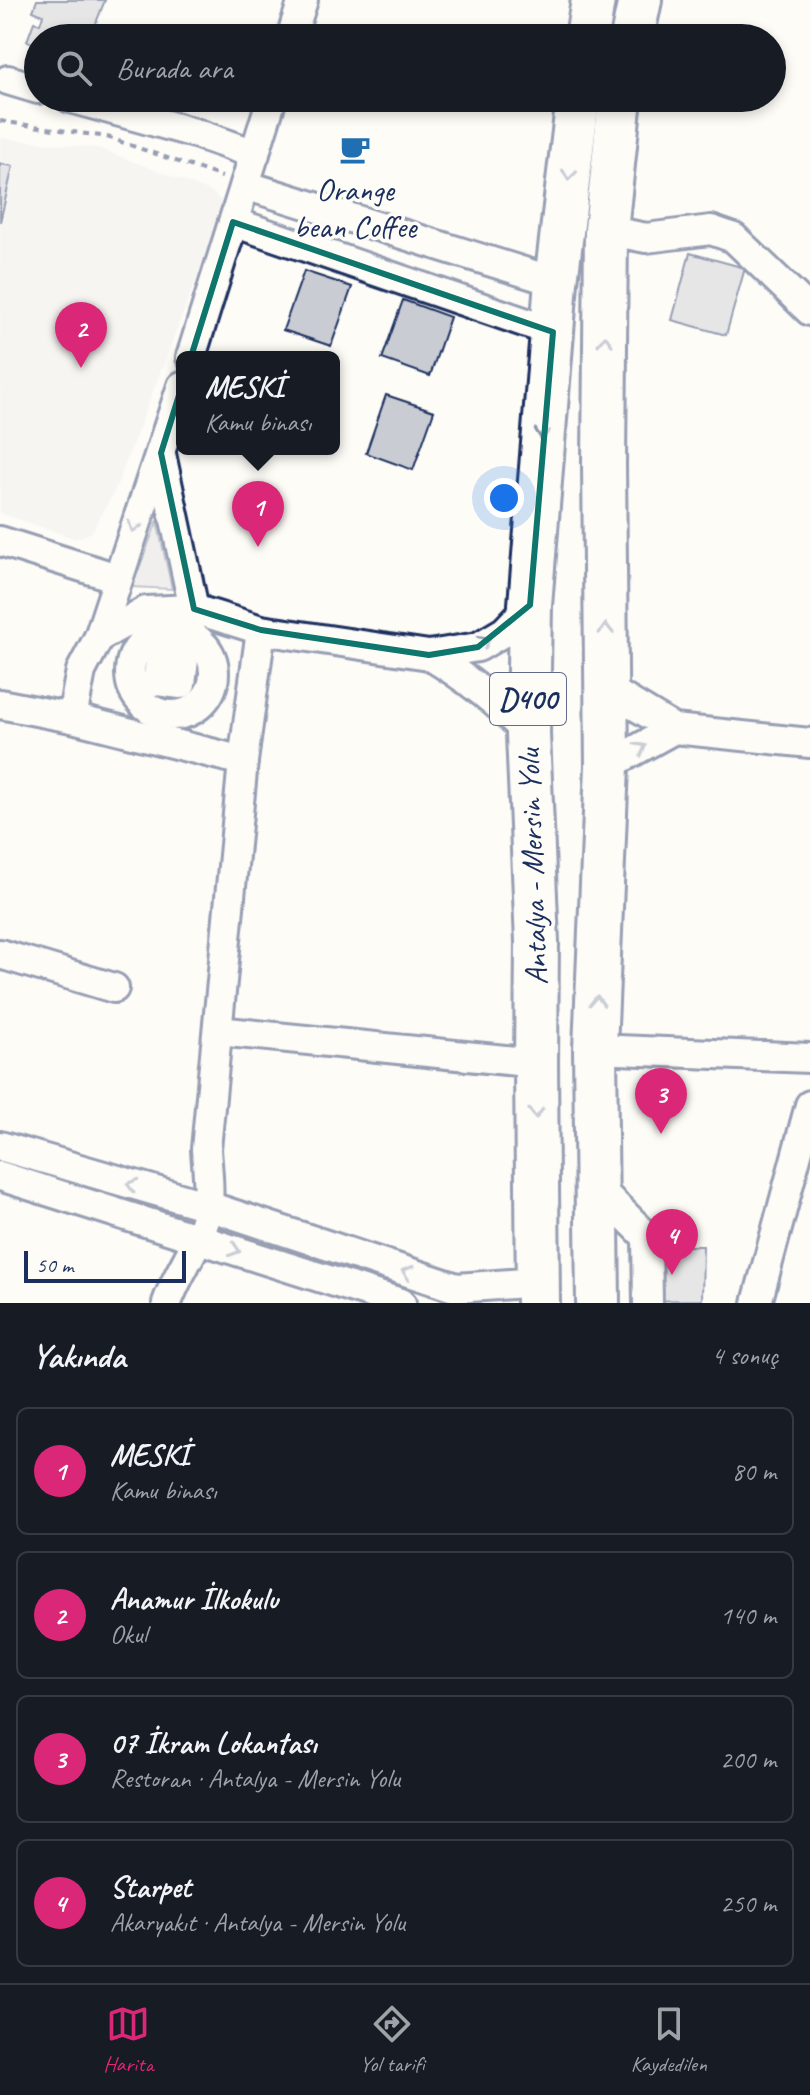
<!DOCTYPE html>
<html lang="tr">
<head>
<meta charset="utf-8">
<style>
  :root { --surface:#171b24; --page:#20242c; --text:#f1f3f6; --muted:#9ea1a6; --line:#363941; --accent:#db2777 }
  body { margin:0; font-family:Caveat,sans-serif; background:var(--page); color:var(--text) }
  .scale { position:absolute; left:24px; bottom:20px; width:162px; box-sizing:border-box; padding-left:8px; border:4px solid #1b2f5e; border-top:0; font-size:22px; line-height:28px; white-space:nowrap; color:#1b2f5e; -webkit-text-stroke:6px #fdfcf7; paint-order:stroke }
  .you { position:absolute; left:504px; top:498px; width:28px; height:28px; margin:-20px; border:6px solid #fff; border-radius:50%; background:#1a73e8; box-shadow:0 0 0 12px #1a73e833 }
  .badge { display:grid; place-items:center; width:52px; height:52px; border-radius:50%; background:var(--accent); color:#fff; font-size:26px; font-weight:700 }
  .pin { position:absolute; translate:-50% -66px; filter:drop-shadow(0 2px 4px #0008) }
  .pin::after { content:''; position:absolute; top:42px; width:28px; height:24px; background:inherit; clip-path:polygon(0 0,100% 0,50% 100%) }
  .popup { position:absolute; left:176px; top:351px; width:164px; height:104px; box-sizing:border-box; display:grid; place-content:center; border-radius:12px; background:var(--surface); filter:drop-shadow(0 2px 6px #0005); font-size:26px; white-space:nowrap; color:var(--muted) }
  .popup b { font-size:30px; color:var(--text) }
  .popup::after { content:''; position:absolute; left:50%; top:100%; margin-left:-16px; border:16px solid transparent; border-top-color:var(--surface) }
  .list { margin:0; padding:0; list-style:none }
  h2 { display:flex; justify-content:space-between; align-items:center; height:104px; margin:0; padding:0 32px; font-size:34px }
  h2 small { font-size:26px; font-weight:400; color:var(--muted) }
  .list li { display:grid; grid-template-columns:52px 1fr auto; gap:24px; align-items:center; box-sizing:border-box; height:128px; margin:0 16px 16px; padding:0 16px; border:2px solid var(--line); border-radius:12px }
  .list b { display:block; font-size:30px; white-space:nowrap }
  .list p { margin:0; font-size:26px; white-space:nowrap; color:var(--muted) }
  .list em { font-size:26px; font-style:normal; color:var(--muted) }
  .icon { flex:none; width:44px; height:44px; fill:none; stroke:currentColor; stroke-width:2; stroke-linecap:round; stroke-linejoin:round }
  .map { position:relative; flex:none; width:810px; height:1303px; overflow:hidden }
  .search { position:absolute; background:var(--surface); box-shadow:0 4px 12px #0003; left:24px; right:24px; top:24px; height:88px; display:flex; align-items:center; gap:20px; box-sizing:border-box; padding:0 28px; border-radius:44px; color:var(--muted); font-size:30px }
  .sheet { height:680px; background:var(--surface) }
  nav { display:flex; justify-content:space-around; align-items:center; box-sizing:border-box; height:112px; border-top:2px solid var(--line); background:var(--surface); font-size:22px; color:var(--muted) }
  nav a { display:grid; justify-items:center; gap:4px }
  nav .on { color:var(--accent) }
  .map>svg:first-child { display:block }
  .built { fill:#edeeec }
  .green { fill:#e0e1e3; stroke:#7e88a0; stroke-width:2 }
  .building { fill:#c9ccd3; stroke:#1b2f5e; stroke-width:2 }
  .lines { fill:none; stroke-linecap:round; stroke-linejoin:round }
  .minor-casing { stroke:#1b2f5e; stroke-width:34 }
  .highway-casing { stroke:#1b2f5e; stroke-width:48 }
  .path { stroke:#1b2f5e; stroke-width:4; stroke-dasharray:6 6; stroke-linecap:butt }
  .minor { stroke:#fdfcf7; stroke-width:28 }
  .highway { stroke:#fdfcf7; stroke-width:42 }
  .oneway { stroke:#8c96aa }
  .marked { fill:none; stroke:#0f766e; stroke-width:6; stroke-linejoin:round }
  .labels { text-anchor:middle; stroke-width:7; stroke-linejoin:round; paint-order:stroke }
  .shield { fill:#fdfcf7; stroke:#5f6c8c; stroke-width:2 }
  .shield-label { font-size:30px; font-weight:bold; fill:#1b2f5e }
  .poi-label { font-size:32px; fill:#1b2f5e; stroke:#fdfcf7 }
  .street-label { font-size:32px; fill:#1b2f5e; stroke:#fdfcf7 }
</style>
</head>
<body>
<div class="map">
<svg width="810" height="1303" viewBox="0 0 810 1303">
  <rect width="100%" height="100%" fill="#fdfcf7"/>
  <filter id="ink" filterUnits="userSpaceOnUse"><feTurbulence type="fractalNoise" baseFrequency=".0125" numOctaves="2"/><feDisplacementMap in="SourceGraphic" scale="16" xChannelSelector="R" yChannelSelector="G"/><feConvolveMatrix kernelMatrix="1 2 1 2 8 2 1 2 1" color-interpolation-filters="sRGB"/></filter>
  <g filter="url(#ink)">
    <!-- built -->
    <path class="built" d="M 0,138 L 98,148 L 212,192 L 222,201 L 209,246 L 115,490 L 92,532 L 76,539 L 0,513 Z"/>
    <!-- green -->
    <g class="green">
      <path d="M 157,522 L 172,589 L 132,587 Z"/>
      <circle cx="171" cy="673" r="36"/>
    </g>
    <!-- building -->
    <g class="building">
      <path d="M 37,0 L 105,0 L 90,38 L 81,35 L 80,38 L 38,38 L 38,45 L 27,41 L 34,22 L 40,24 L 43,15 L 33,11 Z"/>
      <path d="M 0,164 L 13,166 L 0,222 Z"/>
      <path d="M 690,253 L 745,268 L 726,335 L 672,320 Z"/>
      <path d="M 304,271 L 352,287 L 331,346 L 283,330 Z"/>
      <path d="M 403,300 L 450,317 L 430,376 L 382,359 Z"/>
      <path d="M 386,395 L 434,411 L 413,470 L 366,453 Z"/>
      <path d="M 638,1246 L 703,1246 L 702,1300 L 638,1301 Z"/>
    </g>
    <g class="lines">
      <!-- minor casing -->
      <g class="minor-casing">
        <g id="minor">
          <path d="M 291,38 L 303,0"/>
          <path d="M 8,80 L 38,89"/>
          <path d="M 70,98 L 195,133 L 255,154"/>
          <path d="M 245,185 L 556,282"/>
          <path d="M 233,222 L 553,332"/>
          <path d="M 606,230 L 646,238 L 711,230 L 734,238 L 810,311"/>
          <path d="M 191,357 L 272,98"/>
          <path d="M 161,454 L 194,609"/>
          <path d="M 0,541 L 117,578"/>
          <circle cx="172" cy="673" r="42"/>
          <path d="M 99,637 L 182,386"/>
          <path d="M 148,638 L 161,657 L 157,681 L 181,684 L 184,660 L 161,657"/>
          <path d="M 429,655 C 467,678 498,702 528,734"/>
          <path d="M 606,688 L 674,729 L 810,743"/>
          <path d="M 0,704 L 72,718 L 243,761"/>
          <path d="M 72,718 L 81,671 L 99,637 L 146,611 L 194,609 L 261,630 L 429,655 L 478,647 L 505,631 L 530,605"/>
          <path d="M 607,766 L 674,729"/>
          <path d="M 0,954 L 114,988"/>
          <path d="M 218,1031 L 536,1063"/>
          <path d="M 595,1049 L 810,1058"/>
          <path d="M 0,1146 L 208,1206 L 457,1288 L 538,1282"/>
          <path d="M 0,1176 L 401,1303"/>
          <path d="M 595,1185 L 647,1237 L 648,1303"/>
          <path d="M 167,1303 C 178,1270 204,1240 208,1205 C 210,1187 207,1167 206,1149 L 243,761 L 261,630"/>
          <path d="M 757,1303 L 810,1105"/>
        </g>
      </g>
      <!-- highway casing -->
      <g class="highway-casing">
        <g id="highway">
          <path d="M 587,38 L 593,0"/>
          <path d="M 632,38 L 640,0"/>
          <path d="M 538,1303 L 536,1063 L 537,942 L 528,734 L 530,605 L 556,282 L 578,98"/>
          <path d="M 598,1303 L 595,1049 L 607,766 L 604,464 L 606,230 L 620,98"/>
        </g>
      </g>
      <!-- path -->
      <path class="path" d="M 0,121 L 107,137 L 222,177"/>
      <!-- minor -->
      <use href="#minor" class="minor"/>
      <!-- highway -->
      <use href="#highway" class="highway"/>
    </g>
    <!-- one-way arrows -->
    <defs><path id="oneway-chevron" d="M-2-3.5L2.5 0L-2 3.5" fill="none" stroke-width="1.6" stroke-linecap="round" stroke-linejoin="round" transform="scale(2)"/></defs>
    <g class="oneway">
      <use href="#oneway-chevron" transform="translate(569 175) rotate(97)"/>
      <use href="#oneway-chevron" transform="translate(605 341) rotate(-89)"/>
      <use href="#oneway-chevron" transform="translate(542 434) rotate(96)"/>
      <use href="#oneway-chevron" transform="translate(134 527) rotate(108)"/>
      <use href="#oneway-chevron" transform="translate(606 629) rotate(-91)"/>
      <use href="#oneway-chevron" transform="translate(485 641) rotate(-28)"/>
      <use href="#oneway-chevron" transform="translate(641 748) rotate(-28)"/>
      <use href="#oneway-chevron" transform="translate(597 1001) rotate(-88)"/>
      <use href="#oneway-chevron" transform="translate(536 1113) rotate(89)"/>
      <use href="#oneway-chevron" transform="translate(132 1185) rotate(-164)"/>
      <use href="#oneway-chevron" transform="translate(235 1250) rotate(18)"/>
      <use href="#oneway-chevron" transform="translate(407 1272) rotate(-162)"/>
    </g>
  </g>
  <!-- marked area -->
  <path d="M0 0H810V1303H0ZM 233,222 L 553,332 L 530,605 L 478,647 L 429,655 L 261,630 L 194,609 L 161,453 Z" fill="#fdfcf7" fill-opacity=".55" fill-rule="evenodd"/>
  <path class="marked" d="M 233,222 L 553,332 L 530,605 L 478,647 L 429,655 L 261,630 L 194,609 L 161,453 Z"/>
  <!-- icons -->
  <defs>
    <g id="cafe-bare" transform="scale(2.4)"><path d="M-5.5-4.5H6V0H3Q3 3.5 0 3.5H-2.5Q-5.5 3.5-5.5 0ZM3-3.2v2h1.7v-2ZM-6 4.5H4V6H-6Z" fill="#1f6fb2" stroke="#fdfcf7" stroke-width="2.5" paint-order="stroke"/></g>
  </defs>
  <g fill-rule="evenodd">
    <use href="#cafe-bare" x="355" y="149"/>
  </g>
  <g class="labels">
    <!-- shield labels -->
    <rect class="shield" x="490" y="673" width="76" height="52" rx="6"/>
    <g class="shield-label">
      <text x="528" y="709">D400</text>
    </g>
    <!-- poi labels -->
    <g class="poi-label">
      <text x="355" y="200">Orange<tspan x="355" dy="37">bean Coffee</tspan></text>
    </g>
    <!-- street labels -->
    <g class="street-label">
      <text transform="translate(532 867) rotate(-92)" y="11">Antalya - Mersin Yolu</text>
    </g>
  </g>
</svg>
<div class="scale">50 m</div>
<div class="you"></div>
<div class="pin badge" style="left:258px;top:547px">1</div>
<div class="popup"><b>MESKİ</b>Kamu binası</div>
<div class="pin badge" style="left:81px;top:368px">2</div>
<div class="pin badge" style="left:661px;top:1134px">3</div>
<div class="pin badge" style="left:672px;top:1275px">4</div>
<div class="search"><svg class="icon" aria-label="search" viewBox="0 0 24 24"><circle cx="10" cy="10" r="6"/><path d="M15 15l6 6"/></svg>Burada ara</div>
</div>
<section class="sheet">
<h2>Yakında<small>4 sonuç</small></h2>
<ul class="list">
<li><span class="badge">1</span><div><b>MESKİ</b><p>Kamu binası</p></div><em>80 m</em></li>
<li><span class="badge">2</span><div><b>Anamur İlkokulu</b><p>Okul</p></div><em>140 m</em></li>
<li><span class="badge">3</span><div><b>07 İkram Lokantası</b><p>Restoran · Antalya - Mersin Yolu</p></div><em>200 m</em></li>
<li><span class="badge">4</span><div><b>Starpet</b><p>Akaryakıt · Antalya - Mersin Yolu</p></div><em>250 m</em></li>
</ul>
</section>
<nav>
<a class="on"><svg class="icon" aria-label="map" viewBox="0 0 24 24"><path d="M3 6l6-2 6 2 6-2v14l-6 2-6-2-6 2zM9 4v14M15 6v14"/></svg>Harita</a>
<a><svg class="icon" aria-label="directions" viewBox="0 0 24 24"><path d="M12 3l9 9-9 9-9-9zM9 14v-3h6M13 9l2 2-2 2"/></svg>Yol tarifi</a>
<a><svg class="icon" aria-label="saved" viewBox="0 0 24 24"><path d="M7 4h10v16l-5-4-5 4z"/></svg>Kaydedilen</a>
</nav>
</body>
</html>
